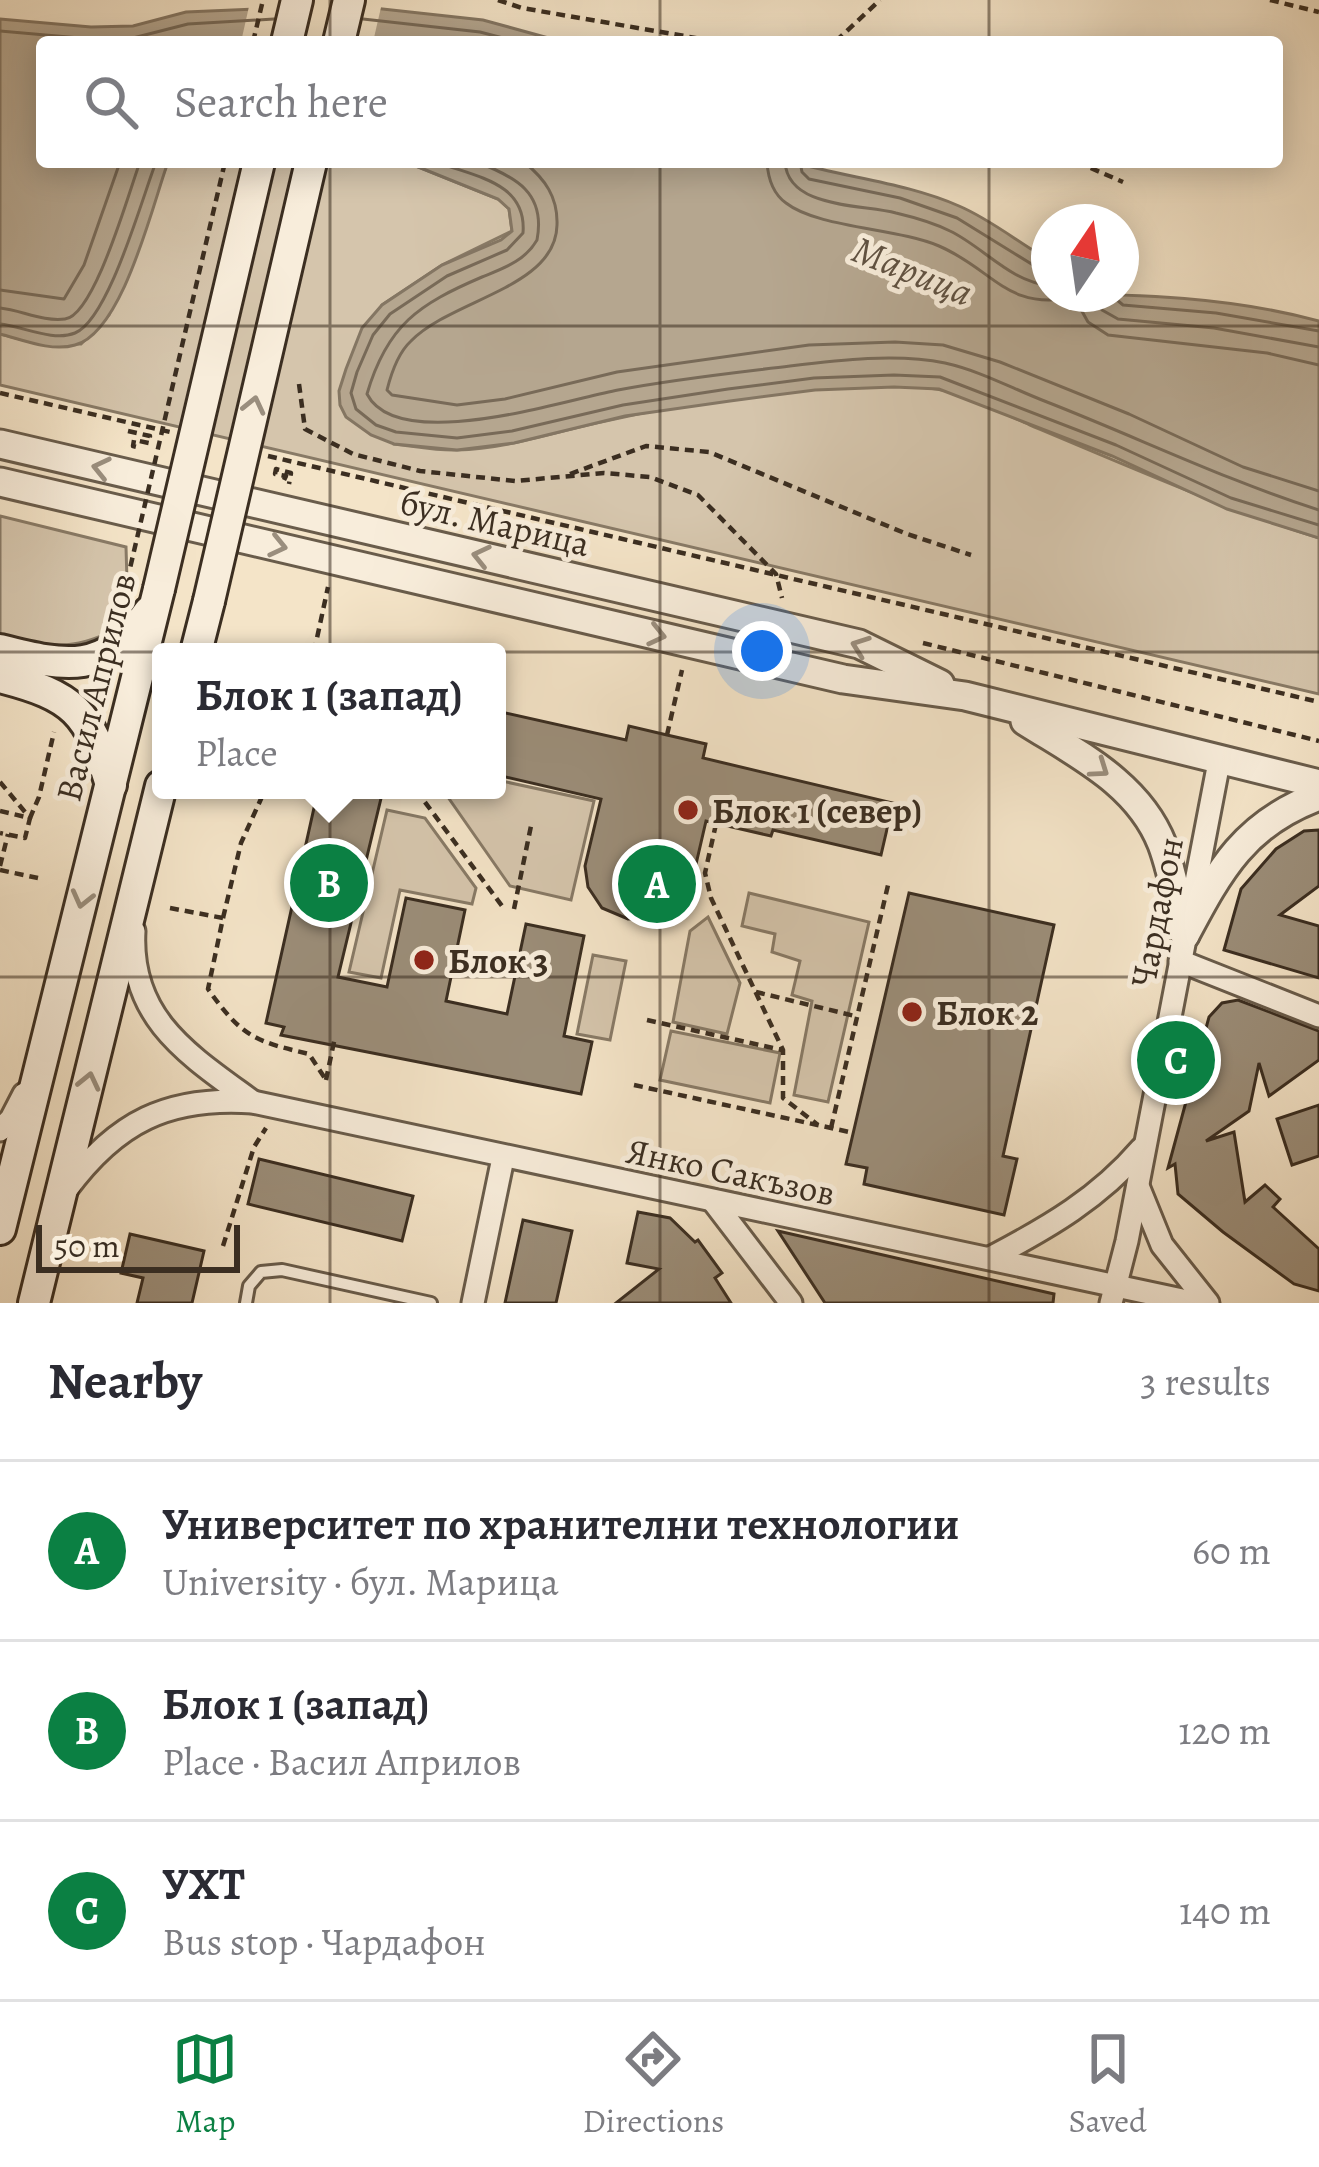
<!DOCTYPE html>
<html lang="en">
<head>
<meta charset="utf-8">
<style>
  :root { --surface:#fff; --page:#f2f2f3; --text:#2b2b33; --muted:#7c7c81; --line:#e1e1e2; --accent:#0b8043 }
  body { margin:0; font-family:Alegreya,serif; background:var(--page); color:var(--text) }
  .compass { position:absolute; left:1031px; top:204px; width:108px; height:108px; border-radius:50%; background:var(--surface); box-shadow:0 6px 30px #0003; rotate:13deg }
  .scale { position:absolute; left:36px; bottom:30px; width:204px; box-sizing:border-box; padding-left:12px; border:6px solid #3b2e21; border-top:0; font-size:33px; line-height:42px; white-space:nowrap; color:#3b2e21; -webkit-text-stroke:9px #f8eddb; paint-order:stroke }
  .you { position:absolute; left:762px; top:651px; width:42px; height:42px; margin:-30px; border:9px solid #fff; border-radius:50%; background:#1a73e8; box-shadow:0 0 0 18px #1a73e833 }
  .badge { display:grid; place-items:center; width:78px; height:78px; border-radius:50%; background:var(--accent); color:#fff; font-size:39px; font-weight:700 }
  .pin { position:absolute; translate:-50% -50%; border:6px solid #fff; box-shadow:0 3px 12px #0006 }
  .popup { position:absolute; left:152px; top:643px; width:354px; height:156px; box-sizing:border-box; display:grid; place-content:center; border-radius:12px; background:var(--surface); filter:drop-shadow(0 3px 9px #0005); font-size:39px; white-space:nowrap; color:var(--muted) }
  .popup b { font-size:45px; color:var(--text) }
  .popup::after { content:''; position:absolute; left:50%; top:100%; margin-left:-24px; border:24px solid transparent; border-top-color:var(--surface) }
  .list { margin:0; padding:0; list-style:none }
  h2 { display:flex; justify-content:space-between; align-items:center; height:156px; margin:0; padding:0 48px; font-size:51px }
  h2 small { font-size:39px; font-weight:400; color:var(--muted) }
  .list li { display:grid; grid-template-columns:78px 1fr auto; gap:36px; align-items:center; box-sizing:border-box; height:180px; padding:0 48px; border-top:3px solid var(--line) }
  .list b { display:block; font-size:45px; white-space:nowrap }
  .list p { margin:0; font-size:39px; white-space:nowrap; color:var(--muted) }
  .list em { font-size:39px; font-style:normal; color:var(--muted) }
  .icon { flex:none; width:66px; height:66px; fill:none; stroke:currentColor; stroke-width:2; stroke-linecap:round; stroke-linejoin:round }
  .map { position:relative; flex:none; width:1319px; height:1303px; overflow:hidden }
  .search { position:absolute; background:var(--surface); box-shadow:0 6px 30px #0003; left:36px; right:36px; top:36px; height:132px; display:flex; align-items:center; gap:30px; box-sizing:border-box; padding:0 42px; border-radius:12px; color:var(--muted); font-size:45px }
  .sheet { height:696px; background:var(--surface) }
  nav { display:flex; justify-content:space-around; align-items:center; box-sizing:border-box; height:168px; border-top:3px solid var(--line); background:var(--surface); font-size:33px; color:var(--muted) }
  nav a { display:grid; justify-items:center; gap:6px }
  nav .on { color:var(--accent) }
  .map>svg:first-child { display:block }
  .green { fill:#d5c5ac; stroke:#887a66; stroke-width:3 }
  .water { fill:#b5a68f; stroke:#847663; stroke-width:3 }
  .pier { fill:#f4e4c8 }
  .lines { fill:none; stroke-linecap:round; stroke-linejoin:round }
  .shore { stroke:#786a58; stroke-width:3 }
  .building { fill:#9b8d78; stroke:#3b2e21; stroke-width:3 }
  .service-casing { stroke:#695c4b; stroke-width:16 }
  .minor-casing { stroke:#695c4b; stroke-width:27 }
  .tertiary-casing { stroke:#695c4b; stroke-width:33 }
  .secondary-casing { stroke:#3b2e21; stroke-width:36 }
  .path { stroke:#3b2e21; stroke-width:4.5; stroke-dasharray:9 6; stroke-linecap:butt }
  .service { stroke:#f8eddb; stroke-width:10 }
  .minor { stroke:#f8eddb; stroke-width:21 }
  .tertiary { stroke:#f8eddb; stroke-width:27 }
  .secondary { stroke:#f8eddb; stroke-width:30 }
  .secondary-bridge-casing { stroke:#3b2e21; stroke-width:36; stroke-linecap:butt }
  .path-bridge { stroke:#3b2e21; stroke-width:4.5; stroke-dasharray:9 6; stroke-linecap:butt }
  .secondary-bridge { stroke:#f8eddb; stroke-width:30 }
  .oneway { stroke:#9a8e7e }
  .grid { fill:none; stroke:#3b2e21; stroke-width:3; stroke-opacity:0.55 }
  .poi-dot { fill:#8f2418; stroke:#f8eddb; stroke-width:4.5 }
  .labels { text-anchor:middle; stroke-width:10; stroke-linejoin:round; paint-order:stroke }
  .street-label { font-size:36px; fill:#3b2e21; stroke:#f8eddb }
  .poi-label { font-size:36px; font-weight:bold; fill:#3b2e21; stroke:#f8eddb; text-anchor:start }
  .water-label { font-size:39px; font-style:italic; fill:#605242; stroke:#f8eddb }
</style>
</head>
<body>
<div class="map">
<svg width="1319" height="1303" viewBox="0 0 1319 1303">
  <rect width="100%" height="100%" fill="#f4e4c8"/>
  <filter id="stains"><feTurbulence type="fractalNoise" baseFrequency=".00167" numOctaves="4"/><feColorMatrix values="0 0 0 0 .2 0 0 0 0 .09 0 0 0 0 .02 0 0 0 .5 -.17"/></filter>
  <radialGradient id="worn" r=".72"><stop offset=".6" stop-color="#630" stop-opacity="0"/><stop offset="1" stop-color="#630" stop-opacity=".3"/></radialGradient>
  <!-- green -->
  <g class="green">
    <path d="M 168,162 L 406,162 L 498,199 L 509,209 L 512,231 L 442,265 L 382,305 L 394,444 C 414,446 437,451 457,450 C 506,449 554,432 601,422 C 691,402 847,375 936,389 C 969,394 1000,412 1030,425 C 1126,465 1220,507 1319,538 L 1319,694 L 0,385 L 0,334 L 39,344 L 81,344 L 109,315 Z"/>
    <path d="M 0,516 L 126,547 L 127,581 L 112,631 C 67,653 47,645 0,634 Z"/>
    <path d="M 497,780 L 594,801 L 571,900 L 510,886 L 443,790 L 497,790 Z"/>
    <path d="M 387,810 L 425,818 L 476,888 L 472,904 L 400,890 L 381,978 L 349,972 Z"/>
    <path d="M 749,893 L 869,922 L 828,1102 L 794,1095 L 812,1001 L 792,995 L 800,961 L 772,952 L 775,934 L 742,926 Z"/>
    <path d="M 708,917 L 740,983 L 727,1034 L 673,1022 L 690,931 Z"/>
    <path d="M 593,955 L 626,961 L 610,1040 L 577,1034 Z"/>
    <path d="M 671,1031 L 780,1053 L 770,1103 L 660,1080 Z"/>
  </g>
  <!-- water -->
  <g class="water">
    <path d="M 346,5 L 483,20 L 563,42 L 42,42 L 42,162 L 168,162 C 152,206 123,332 75,345 C 52,352 23,340 0,334 L 0,19 L 91,27 L 133,26 L 186,12 Z"/>
    <path d="M 406,162 L 793,162 C 848,178 907,183 959,206 C 990,219 1019,243 1049,260 L 1049,294 C 1139,294 1230,297 1319,321 L 1319,538 L 1227,509 L 1112,456 L 939,389 L 894,387 L 815,390 L 730,401 L 625,416 L 514,443 L 457,450 L 394,444 L 371,435 L 346,417 L 340,405 L 339,391 L 346,369 L 362,328 L 382,305 L 442,265 L 501,240 L 512,231 L 509,209 L 498,199 Z"/>
  </g>
  <!-- pier -->
  <path class="pier" d="M 356,0 L 382,3 L 373,42 L 241,42 L 250,2 Z"/>
  <g class="lines">
    <!-- shore -->
    <g class="shore">
      <path d="M 363,19 L 480,32 L 519,42"/>
      <path d="M 0,31 L 91,39 L 133,38 L 188,24 L 274,19"/>
      <path d="M 437,162 C 475,177 527,182 523,233 L 507,250 L 447,276 L 390,314 L 373,335 L 357,372 L 351,393 L 356,409 L 376,425 L 396,432 L 457,438 L 512,431 L 623,405 L 728,389 L 814,378 L 894,375 L 940,377 L 1116,445 L 1231,498 L 1319,525"/>
      <path d="M 477,162 C 516,177 546,193 537,240 C 525,261 504,268 482,277 C 419,304 387,325 367,394 C 398,455 565,400 618,390 C 675,379 733,373 790,366 C 839,360 897,353 945,363 C 981,371 1013,389 1047,402 C 1139,438 1225,480 1319,510"/>
      <path d="M 524,162 C 545,179 558,197 557,225 C 556,288 452,299 411,341 C 398,353 391,374 387,390 L 392,395 L 457,405 L 505,399 L 617,372 L 809,345 L 895,342 L 943,345 L 1000,362 L 1129,414 L 1243,467 L 1319,491"/>
      <path d="M 767,162 C 768,178 772,193 786,203 C 818,228 897,228 939,246 C 993,269 1008,312 1074,297 L 1088,322 L 1108,335 L 1267,353 L 1319,365"/>
      <path d="M 785,162 C 788,209 862,204 896,213 C 913,217 934,223 950,231 C 982,246 1012,283 1049,285"/>
      <path d="M 800,162 L 802,172 L 809,179 L 900,198 L 957,218 L 1038,268 L 1049,270"/>
      <path d="M 0,290 L 64,299 L 84,265 L 120,162"/>
      <path d="M 1094,294 L 1102,310 L 1118,319 L 1214,328 L 1319,347"/>
      <path d="M 1110,294 L 1123,305 L 1216,313 L 1319,331"/>
      <path d="M 0,308 C 21,310 43,322 65,319 C 95,315 129,191 140,162"/>
      <path d="M 0,324 C 22,326 53,342 75,333 C 109,319 142,198 156,162"/>
    </g>
  </g>
  <!-- building -->
  <g class="building">
    <path d="M 497,711 L 626,740 L 629,726 L 667,735 L 706,744 L 703,758 L 893,803 L 881,855 L 773,830 L 771,836 L 706,821 L 690,890 L 673,908 L 653,918 L 628,919 L 602,908 L 588,887 L 585,866 L 601,799 L 497,775 Z"/>
    <path d="M 318,790 L 383,790 L 338,977 L 387,987 L 406,898 L 465,910 L 446,1001 L 507,1014 L 526,924 L 584,936 L 564,1036 L 592,1042 L 581,1094 L 281,1035 L 284,1027 L 266,1023 Z"/>
    <path d="M 1319,830 L 1319,886 L 1280,915 L 1319,926 L 1319,978 L 1224,950 L 1241,889 L 1276,849 L 1304,831 Z"/>
    <path d="M 909,893 L 1054,925 L 1003,1156 L 1017,1159 L 1004,1215 L 864,1184 L 867,1168 L 846,1164 Z"/>
    <path d="M 1238,1000 L 1319,1031 L 1319,1060 L 1269,1096 L 1259,1063 L 1249,1111 L 1206,1141 L 1234,1132 L 1245,1202 L 1265,1185 L 1280,1199 L 1273,1207 L 1319,1249 L 1319,1291 L 1294,1284 L 1223,1232 L 1178,1194 L 1175,1164 L 1168,1168 L 1209,1017 L 1222,1003 Z"/>
    <path d="M 1319,1105 L 1319,1156 L 1292,1165 L 1277,1119 Z"/>
    <path d="M 259,1159 L 413,1196 L 402,1241 L 248,1204 Z"/>
    <path d="M 638,1212 L 670,1218 L 695,1242 L 698,1240 L 722,1273 L 715,1278 L 731,1303 L 616,1303 L 659,1269 L 627,1263 Z"/>
    <path d="M 523,1220 L 572,1231 L 556,1303 L 505,1303 Z"/>
    <path d="M 778,1231 L 1054,1294 L 1053,1303 L 825,1303 Z"/>
    <path d="M 130,1234 L 204,1251 L 192,1303 L 137,1303 L 143,1278 L 121,1273 Z"/>
  </g>
  <g class="lines">
    <!-- service casing -->
    <g class="service-casing">
      <path id="service" d="M 246,1303 L 249,1286 L 261,1272 L 282,1270 L 431,1303"/>
    </g>
    <!-- minor casing -->
    <g class="minor-casing">
      <g id="minor">
        <path d="M 134,931 C 129,1019 189,1055 253,1102"/>
        <path d="M 1180,961 L 1319,1016"/>
        <path d="M 0,1130 L 11,1119 L 24,1094"/>
        <path d="M 1138,1186 L 1162,1245 L 1208,1303"/>
        <path d="M 66,1190 C 116,1122 168,1096 253,1102 L 1196,1303"/>
        <path d="M 713,1201 L 791,1303"/>
        <path d="M 992,1257 C 1049,1227 1099,1198 1141,1149"/>
        <path d="M 473,1303 L 503,1158"/>
        <path d="M 1111,1303 L 1127,1241 L 1219,762"/>
      </g>
    </g>
    <!-- tertiary casing -->
    <g class="tertiary-casing">
      <g id="tertiary">
        <path d="M 0,444 L 859,644 L 940,684"/>
        <path d="M 0,482 L 843,679 L 965,696 L 1319,784"/>
        <path d="M 1025,721 C 1077,754 1138,783 1162,844 C 1173,873 1178,906 1185,935"/>
        <path d="M 1185,935 C 1220,869 1245,823 1319,796"/>
      </g>
    </g>
    <!-- secondary casing -->
    <g class="secondary-casing">
      <g id="secondary">
        <path d="M 287,42 L 297,0"/>
        <path d="M 339,42 L 349,0"/>
        <path d="M 0,650 C 67,667 105,675 149,612"/>
        <path d="M 196,652 L 209,601"/>
        <path d="M 0,677 C 74,696 89,711 111,785"/>
        <path d="M 0,1229 L 159,589"/>
        <path d="M 34,1303 L 161,786"/>
      </g>
    </g>
    <!-- path -->
    <g class="path">
      <path d="M 498,0 L 522,8 L 719,42"/>
      <path d="M 1270,0 L 1319,12"/>
      <path d="M 836,41 L 880,0"/>
      <path d="M 253,42 L 263,0"/>
      <path d="M 819,42 L 836,42"/>
      <path d="M 1077,162 L 1123,182"/>
      <path d="M 299,384 L 305,429 L 353,454 L 420,471 L 515,481 L 604,473 L 650,477 L 698,495 L 776,574 L 782,598"/>
      <path d="M 0,393 L 170,432"/>
      <path d="M 128,431 L 150,436 L 149,443 L 134,440 L 133,446 L 137,447"/>
      <path d="M 268,456 L 1319,702"/>
      <path d="M 570,474 L 646,446 L 709,452 L 907,534 L 971,555"/>
      <path d="M 284,480 L 286,476 L 275,474 L 276,469 L 291,473 L 289,484"/>
      <path d="M 122,599 L 127,581"/>
      <path d="M 923,643 L 1319,741"/>
      <path d="M 314,652 L 328,587"/>
      <path d="M 667,735 L 682,670"/>
      <path d="M 0,782 L 30,818 L 25,838 L 0,833"/>
      <path d="M 416,790 L 502,906"/>
      <path d="M 0,811 L 30,818 L 39,797 L 54,732"/>
      <path d="M 716,824 L 705,873 L 711,898 L 783,1050 L 783,1098 L 818,1125"/>
      <path d="M 0,866 L 8,834"/>
      <path d="M 0,870 L 38,878"/>
      <path d="M 170,908 L 223,918 L 208,989 C 242,1037 254,1041 309,1054 L 326,1080"/>
      <path d="M 514,909 L 532,821"/>
      <path d="M 223,918 L 241,843 L 265,790"/>
      <path d="M 756,992 L 855,1016"/>
      <path d="M 647,1020 L 782,1050"/>
      <path d="M 326,1080 L 335,1037"/>
      <path d="M 634,1085 L 854,1133"/>
      <path d="M 831,1128 L 889,881"/>
      <path d="M 223,1246 L 254,1147 L 266,1128"/>
    </g>
    <!-- service -->
    <use href="#service" class="service"/>
    <!-- minor -->
    <use href="#minor" class="minor"/>
    <!-- tertiary -->
    <use href="#tertiary" class="tertiary"/>
    <!-- secondary -->
    <use href="#secondary" class="secondary"/>
    <!-- secondary-bridge casing -->
    <g class="secondary-bridge-casing">
      <g id="secondary-bridge">
        <path d="M 159,589 L 259,162"/>
        <path d="M 209,601 L 311,162"/>
      </g>
    </g>
    <!-- path-bridge -->
    <path class="path-bridge" d="M 127,581 L 225,162"/>
    <!-- secondary-bridge -->
    <use href="#secondary-bridge" class="secondary-bridge"/>
  </g>
  <!-- one-way arrows -->
  <defs><path id="oneway-chevron" d="M-2-3.5L2.5 0L-2 3.5" fill="none" stroke-width="1.6" stroke-linecap="round" stroke-linejoin="round" transform="scale(3)"/></defs>
  <g class="oneway">
    <use href="#oneway-chevron" transform="translate(254 405) rotate(-77)"/>
    <use href="#oneway-chevron" transform="translate(101 468) rotate(-167)"/>
    <use href="#oneway-chevron" transform="translate(278 546) rotate(13)"/>
    <use href="#oneway-chevron" transform="translate(481 556) rotate(-167)"/>
    <use href="#oneway-chevron" transform="translate(657 635) rotate(13)"/>
    <use href="#oneway-chevron" transform="translate(860 646) rotate(-160)"/>
    <use href="#oneway-chevron" transform="translate(1100 769) rotate(35)"/>
    <use href="#oneway-chevron" transform="translate(82 899) rotate(104)"/>
    <use href="#oneway-chevron" transform="translate(89 1081) rotate(-77)"/>
  </g>
  <!-- grid -->
  <path class="grid" d="M 330,0 L 330,42M 660,0 L 660,42M 989,0 L 989,42M 330,162 L 330,1303M 660,162 L 660,1303M 989,162 L 989,1303M 0,326 L 1319,326M 0,652 L 1319,652M 0,977 L 1319,977"/>
  <!-- markers -->
  <g class="poi-dot">
    <circle cx="688" cy="810" r="12"/>
    <circle cx="424" cy="960" r="12"/>
    <circle cx="912" cy="1012" r="12"/>
  </g>
  <g class="labels">
    <!-- street labels -->
    <g class="street-label">
      <text transform="translate(495 522) rotate(13)" y="13">бул. Марица</text>
      <text transform="translate(95 687) rotate(-76)" y="13">Васил Априлов</text>
      <text transform="translate(1156 912) rotate(-79)" y="13">Чардафон</text>
      <text transform="translate(731 1171) rotate(12)" y="13">Янко Сакъзов</text>
    </g>
    <!-- poi labels -->
    <g class="poi-label">
      <text x="712" y="823">Блок 1 (север)</text>
      <text x="448" y="973">Блок 3</text>
      <text x="936" y="1025">Блок 2</text>
    </g>
    <!-- water labels -->
    <g class="water-label">
      <text transform="translate(913 270) rotate(22)" y="14">Марица</text>
    </g>
  </g>
  <rect width="100%" height="100%" filter="url(#stains)"/>
  <rect width="100%" height="100%" fill="url(#worn)"/>
</svg>
<svg class="compass" viewBox="-18 -18 36 36"><path d="M0-13l5 13h-10z" fill="#e53935"/><path d="M0 13l5-13h-10z" fill="#7c7c81"/></svg>
<div class="scale">50 m</div>
<div class="you"></div>
<div class="pin badge" style="left:657px;top:884px">A</div>
<div class="pin badge" style="left:329px;top:883px">B</div>
<div class="popup"><b>Блок 1 (запад)</b>Place</div>
<div class="pin badge" style="left:1176px;top:1060px">C</div>
<div class="search"><svg class="icon" aria-label="search" viewBox="0 0 24 24"><circle cx="10" cy="10" r="6"/><path d="M15 15l6 6"/></svg>Search here</div>
</div>
<section class="sheet">
<h2>Nearby<small>3 results</small></h2>
<ul class="list">
<li><span class="badge">A</span><div><b>Университет по хранителни технологии</b><p>University · бул. Марица</p></div><em>60 m</em></li>
<li><span class="badge">B</span><div><b>Блок 1 (запад)</b><p>Place · Васил Априлов</p></div><em>120 m</em></li>
<li><span class="badge">C</span><div><b>УХТ</b><p>Bus stop · Чардафон</p></div><em>140 m</em></li>
</ul>
</section>
<nav>
<a class="on"><svg class="icon" aria-label="map" viewBox="0 0 24 24"><path d="M3 6l6-2 6 2 6-2v14l-6 2-6-2-6 2zM9 4v14M15 6v14"/></svg>Map</a>
<a><svg class="icon" aria-label="directions" viewBox="0 0 24 24"><path d="M12 3l9 9-9 9-9-9zM9 14v-3h6M13 9l2 2-2 2"/></svg>Directions</a>
<a><svg class="icon" aria-label="saved" viewBox="0 0 24 24"><path d="M7 4h10v16l-5-4-5 4z"/></svg>Saved</a>
</nav>
</body>
</html>
